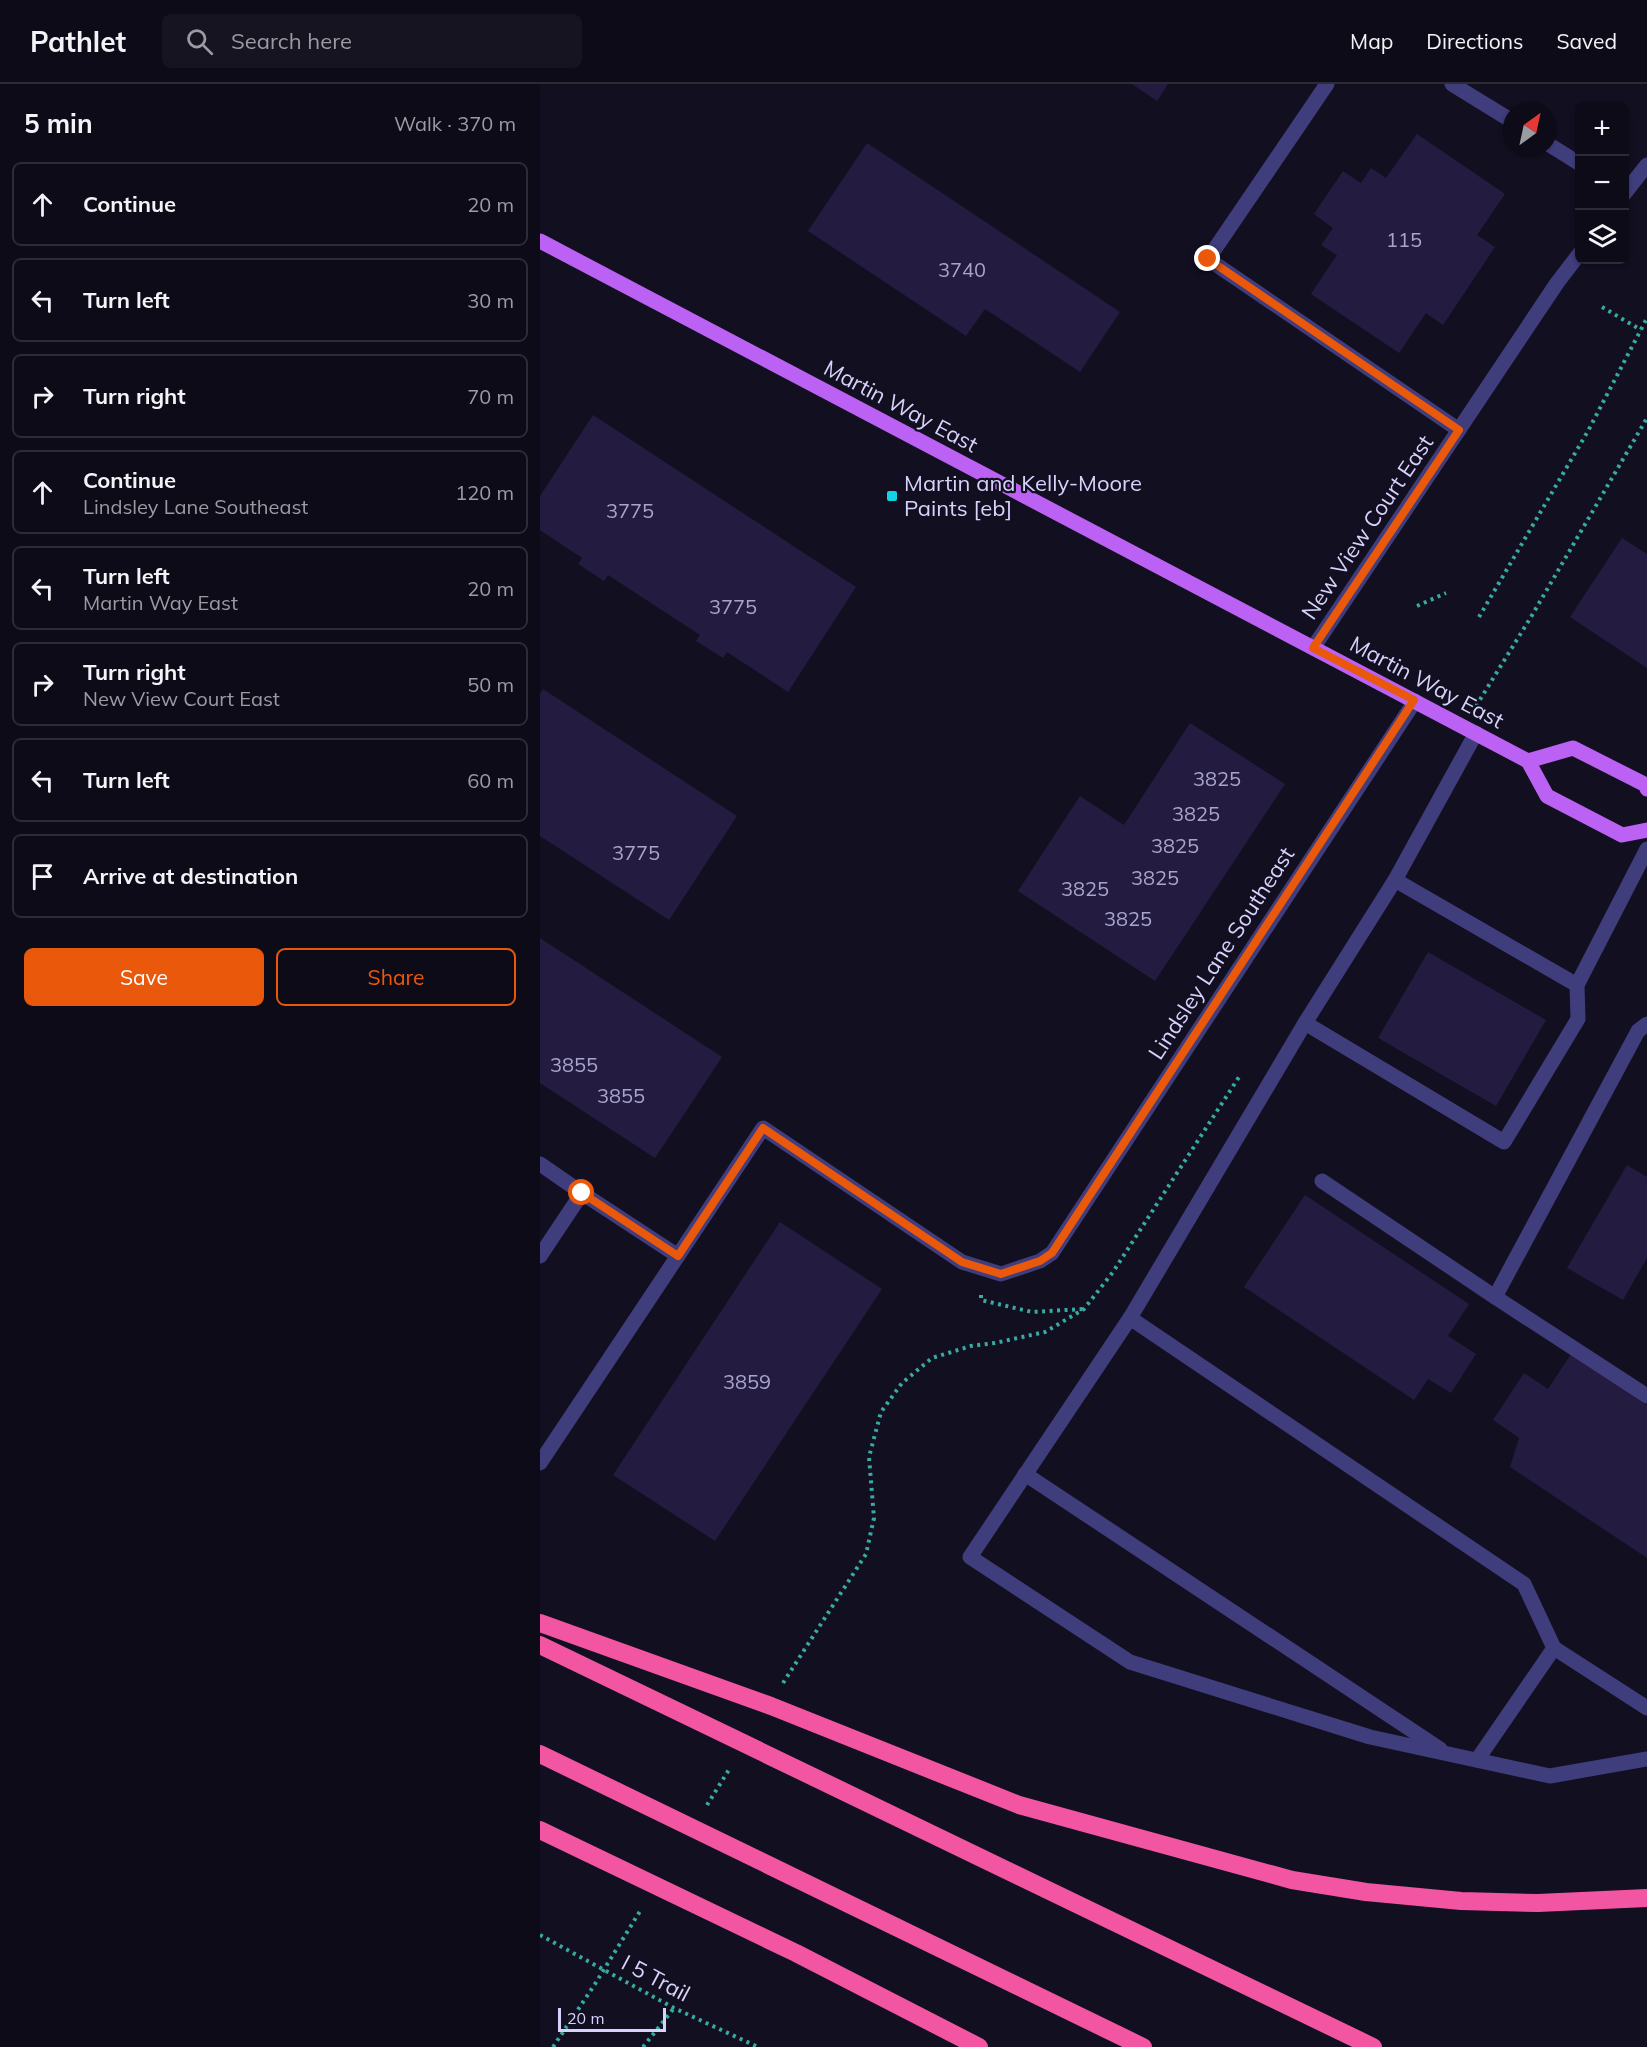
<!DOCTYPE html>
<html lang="en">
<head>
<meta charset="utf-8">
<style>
  :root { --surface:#0e0b18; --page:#171421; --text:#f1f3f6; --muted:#9b9ba2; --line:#2e2b37; --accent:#ea580c }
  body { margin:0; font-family:Mulish,sans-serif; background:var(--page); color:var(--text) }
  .controls { position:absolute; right:18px; top:18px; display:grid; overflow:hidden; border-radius:9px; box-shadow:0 2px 4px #0004 }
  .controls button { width:54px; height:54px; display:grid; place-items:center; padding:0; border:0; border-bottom:2px solid var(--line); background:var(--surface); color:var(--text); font:30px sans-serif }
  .compass { position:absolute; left:963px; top:18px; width:54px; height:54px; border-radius:50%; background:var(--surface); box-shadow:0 2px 4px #0004; rotate:33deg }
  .scale { position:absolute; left:18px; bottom:15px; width:108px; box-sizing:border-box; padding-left:6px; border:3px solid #d6d2fb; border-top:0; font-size:16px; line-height:21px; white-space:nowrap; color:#d6d2fb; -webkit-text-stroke:4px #120f20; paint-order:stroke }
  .stop { position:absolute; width:18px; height:18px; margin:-14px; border:4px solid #ea580c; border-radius:50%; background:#fff }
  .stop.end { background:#ea580c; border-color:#fff; box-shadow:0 2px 6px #0008 }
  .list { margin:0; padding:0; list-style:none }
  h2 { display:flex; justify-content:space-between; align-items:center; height:78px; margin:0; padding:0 24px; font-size:26px }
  h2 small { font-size:20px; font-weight:400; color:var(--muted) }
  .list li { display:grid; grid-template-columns:39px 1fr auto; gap:18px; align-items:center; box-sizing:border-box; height:84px; margin:0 12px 12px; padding:0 12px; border:2px solid var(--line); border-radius:9px }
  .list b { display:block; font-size:22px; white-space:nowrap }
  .list p { margin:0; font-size:20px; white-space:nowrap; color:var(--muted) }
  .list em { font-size:20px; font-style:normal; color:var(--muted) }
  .actions { display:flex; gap:12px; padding:18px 24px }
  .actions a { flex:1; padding:14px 0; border:2px solid var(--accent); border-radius:9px; text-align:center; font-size:21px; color:var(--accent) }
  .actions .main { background:var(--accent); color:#fff }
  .icon { flex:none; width:33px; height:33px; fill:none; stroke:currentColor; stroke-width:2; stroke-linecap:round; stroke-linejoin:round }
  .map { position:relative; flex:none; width:1107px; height:1963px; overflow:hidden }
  header { display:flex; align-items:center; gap:36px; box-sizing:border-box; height:84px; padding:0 30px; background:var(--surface); border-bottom:2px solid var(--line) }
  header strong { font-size:28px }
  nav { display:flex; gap:33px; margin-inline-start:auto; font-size:21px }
  .search { width:420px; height:54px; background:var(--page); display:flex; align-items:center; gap:15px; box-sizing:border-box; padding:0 21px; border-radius:9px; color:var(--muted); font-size:22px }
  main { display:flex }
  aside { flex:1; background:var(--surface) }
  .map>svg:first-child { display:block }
  .building { fill:#231c40 }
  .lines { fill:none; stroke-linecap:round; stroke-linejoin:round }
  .path { stroke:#38aaa1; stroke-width:4; stroke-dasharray:3 4.5; stroke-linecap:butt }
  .minor { stroke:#3f3d7c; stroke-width:15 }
  .major { stroke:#bb61f3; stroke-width:15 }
  .highway { stroke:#f256a3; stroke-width:18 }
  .route { stroke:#ea580c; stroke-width:8 }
  .poi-dot { fill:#12d4e7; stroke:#120f20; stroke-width:2 }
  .labels { text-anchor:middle; stroke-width:4.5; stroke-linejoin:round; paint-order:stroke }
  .number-label { font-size:20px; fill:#a9a4cc }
  .street-label { font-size:22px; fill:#d6d2fb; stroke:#120f20 }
  .poi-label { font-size:22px; fill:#d6d2fb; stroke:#120f20; text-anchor:start }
</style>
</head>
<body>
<header>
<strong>Pathlet</strong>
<div class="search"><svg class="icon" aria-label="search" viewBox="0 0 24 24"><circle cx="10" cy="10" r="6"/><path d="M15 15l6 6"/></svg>Search here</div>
<nav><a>Map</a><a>Directions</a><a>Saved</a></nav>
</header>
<main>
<aside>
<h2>5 min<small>Walk · 370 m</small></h2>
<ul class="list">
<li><svg class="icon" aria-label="ahead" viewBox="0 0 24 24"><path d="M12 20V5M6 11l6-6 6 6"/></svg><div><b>Continue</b></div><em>20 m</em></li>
<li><svg class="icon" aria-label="left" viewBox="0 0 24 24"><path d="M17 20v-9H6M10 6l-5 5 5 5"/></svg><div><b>Turn left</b></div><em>30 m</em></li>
<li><svg class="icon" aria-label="right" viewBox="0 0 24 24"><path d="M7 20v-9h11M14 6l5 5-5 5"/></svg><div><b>Turn right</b></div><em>70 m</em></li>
<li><svg class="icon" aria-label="ahead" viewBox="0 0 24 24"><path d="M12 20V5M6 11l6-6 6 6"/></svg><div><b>Continue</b><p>Lindsley Lane Southeast</p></div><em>120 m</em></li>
<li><svg class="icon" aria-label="left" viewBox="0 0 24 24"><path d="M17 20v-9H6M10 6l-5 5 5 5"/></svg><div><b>Turn left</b><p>Martin Way East</p></div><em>20 m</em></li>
<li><svg class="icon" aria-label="right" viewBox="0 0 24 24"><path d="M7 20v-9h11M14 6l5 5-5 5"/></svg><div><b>Turn right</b><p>New View Court East</p></div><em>50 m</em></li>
<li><svg class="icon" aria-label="left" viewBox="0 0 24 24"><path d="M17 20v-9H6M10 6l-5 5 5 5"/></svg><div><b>Turn left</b></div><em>60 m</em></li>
<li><svg class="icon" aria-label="arrive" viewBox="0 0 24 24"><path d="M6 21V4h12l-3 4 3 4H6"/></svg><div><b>Arrive at destination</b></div></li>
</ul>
<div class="actions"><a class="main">Save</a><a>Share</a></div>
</aside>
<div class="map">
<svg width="1107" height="1963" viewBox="0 0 1107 1963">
  <rect width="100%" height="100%" fill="#120f20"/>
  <!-- building -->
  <g class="building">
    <path d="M 592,0 L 628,0 L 617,17 Z"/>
    <path d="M 877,50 L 965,110 L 937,151 L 955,163 L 903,241 L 886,229 L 859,269 L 771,210 L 797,171 L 781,161 L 793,144 L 774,130 L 803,87 L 821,99 L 831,84 L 846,94 Z"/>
    <path d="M 327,59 L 580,228 L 540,288 L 445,225 L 426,252 L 268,147 Z"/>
    <path d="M 53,331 L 316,503 L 248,608 L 187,568 L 183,574 L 156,557 L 160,551 L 68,491 L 64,497 L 38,480 L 42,474 L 0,446 L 0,412 Z"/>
    <path d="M 1082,454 L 1107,470 L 1107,584 L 1030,533 Z"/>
    <path d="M 3,605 L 197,732 L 129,836 L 0,752 L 0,610 Z"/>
    <path d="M 650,639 L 745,700 L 615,897 L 478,807 L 540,712 L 584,741 Z"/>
    <path d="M 0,854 L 182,973 L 115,1074 L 0,999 Z"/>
    <path d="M 888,868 L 1006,936 L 956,1022 L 838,954 Z"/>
    <path d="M 1087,1081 L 1107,1093 L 1107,1174 L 1083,1216 L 1027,1184 Z"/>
    <path d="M 765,1111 L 929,1220 L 908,1252 L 936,1270 L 911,1309 L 888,1295 L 874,1316 L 704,1203 Z"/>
    <path d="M 240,1138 L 342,1205 L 175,1457 L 73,1391 Z"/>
    <path d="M 1031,1270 L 1107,1321 L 1107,1474 L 970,1383 L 979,1354 L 953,1336 L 984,1289 L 1008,1305 Z"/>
  </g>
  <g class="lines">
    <!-- path -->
    <g class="path">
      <path d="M 1062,223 L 1101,246"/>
      <path d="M 877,522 L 906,509"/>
      <path d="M 939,533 L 1048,347 L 1107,234"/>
      <path d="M 936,622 L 991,533 L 1107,334"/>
      <path d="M 441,1211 L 441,1216 L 492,1228 L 543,1225"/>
      <path d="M 243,1599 L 326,1470 L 334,1434 L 329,1373 L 341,1328 L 362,1299 L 392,1274 L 431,1262 L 455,1259 L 505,1248 L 544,1225 L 573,1188 L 699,993"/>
      <path d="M 167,1721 L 190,1684"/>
      <path d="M 0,1851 L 134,1924 L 218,1963"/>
      <path d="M 13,1963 L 55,1900 L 102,1824"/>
      <path d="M 103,1963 L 134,1924"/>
    </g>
    <!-- minor -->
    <g class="minor">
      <path d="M 787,0 L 668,175 L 919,346"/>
      <path d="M 912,0 L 972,37"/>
      <path d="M 1008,60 L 1040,80"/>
      <path d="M 1084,110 L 1107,81"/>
      <path d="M 773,564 L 1017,199 L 1040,169"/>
      <path d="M 936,649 L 855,796 L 1037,901"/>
      <path d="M 855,796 L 765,939 L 590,1234 L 430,1473 L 590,1578 L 830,1653 L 1010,1692 L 1107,1675"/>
      <path d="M 765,939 L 964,1058 L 1038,935 L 1037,901 L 1107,765"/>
      <path d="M 1107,940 L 1098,947 L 955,1213 L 1107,1312"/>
      <path d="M 0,1080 L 42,1109"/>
      <path d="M 782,1097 L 955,1213"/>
      <path d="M 0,1172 L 42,1109 L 138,1172"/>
      <path d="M 590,1234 L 984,1500 L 1014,1564 L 1107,1624"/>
      <path d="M 0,1379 L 223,1044 L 422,1178 L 461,1190 L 500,1177 L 512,1169 L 875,617"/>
      <path d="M 485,1390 L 900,1665"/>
      <path d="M 937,1676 L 1014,1564"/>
    </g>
    <!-- major -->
    <g class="major">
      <path d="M 0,157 L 988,677 L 1007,712 L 1082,751 L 1107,746"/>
      <path d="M 988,677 L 1033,664 L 1106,701 L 1107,705"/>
    </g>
    <!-- highway -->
    <g class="highway">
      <path d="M 0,1539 L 231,1622 L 479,1721 L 752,1796 L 826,1808 L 921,1817 L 998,1819 L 1107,1814"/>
      <path d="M 0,1561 L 833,1963"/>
      <path d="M 0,1670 L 603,1963"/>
      <path d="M 0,1746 L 256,1869 L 439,1963"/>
    </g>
  </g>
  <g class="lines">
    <!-- route -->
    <path class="route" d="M 42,1109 L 138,1172 L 223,1044 L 422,1178 L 461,1190 L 500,1177 L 512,1169 L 874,616 L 773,564 L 919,346 L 668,175"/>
  </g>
  <!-- markers -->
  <rect class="poi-dot" x="346" y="406" width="12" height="12" rx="3"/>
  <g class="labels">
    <!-- number labels -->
    <g class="number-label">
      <text x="864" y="163">115</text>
      <text x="422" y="193">3740</text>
      <text x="90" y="434">3775</text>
      <text x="193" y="530">3775</text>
      <text x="677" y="702">3825</text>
      <text x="656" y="737">3825</text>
      <text x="635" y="769">3825</text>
      <text x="96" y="776">3775</text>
      <text x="615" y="801">3825</text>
      <text x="545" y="812">3825</text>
      <text x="588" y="842">3825</text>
      <text x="34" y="988">3855</text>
      <text x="81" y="1019">3855</text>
      <text x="207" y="1305">3859</text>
    </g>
    <!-- street labels -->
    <g class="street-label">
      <text transform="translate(361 322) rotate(28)" y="8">Martin Way East</text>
      <text transform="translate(827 443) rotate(-56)" y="8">New View Court East</text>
      <text transform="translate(887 598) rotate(28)" y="8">Martin Way East</text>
      <text transform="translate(681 869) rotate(-57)" y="8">Lindsley Lane Southeast</text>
      <text transform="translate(116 1894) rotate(28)" y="8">I 5 Trail</text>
    </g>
    <!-- poi labels -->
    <g class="poi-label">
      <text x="364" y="407">Martin and Kelly-Moore<tspan x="364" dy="25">Paints [eb]</tspan></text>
    </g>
  </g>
</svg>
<div class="controls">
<button>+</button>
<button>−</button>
<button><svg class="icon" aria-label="layers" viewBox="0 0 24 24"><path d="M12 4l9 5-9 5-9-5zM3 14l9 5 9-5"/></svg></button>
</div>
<svg class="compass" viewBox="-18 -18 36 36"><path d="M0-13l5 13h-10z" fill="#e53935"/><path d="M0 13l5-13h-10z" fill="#9b9ba2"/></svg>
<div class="scale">20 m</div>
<div class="stop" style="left:42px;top:1109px"></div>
<div class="stop end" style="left:668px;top:175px"></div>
</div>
</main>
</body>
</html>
